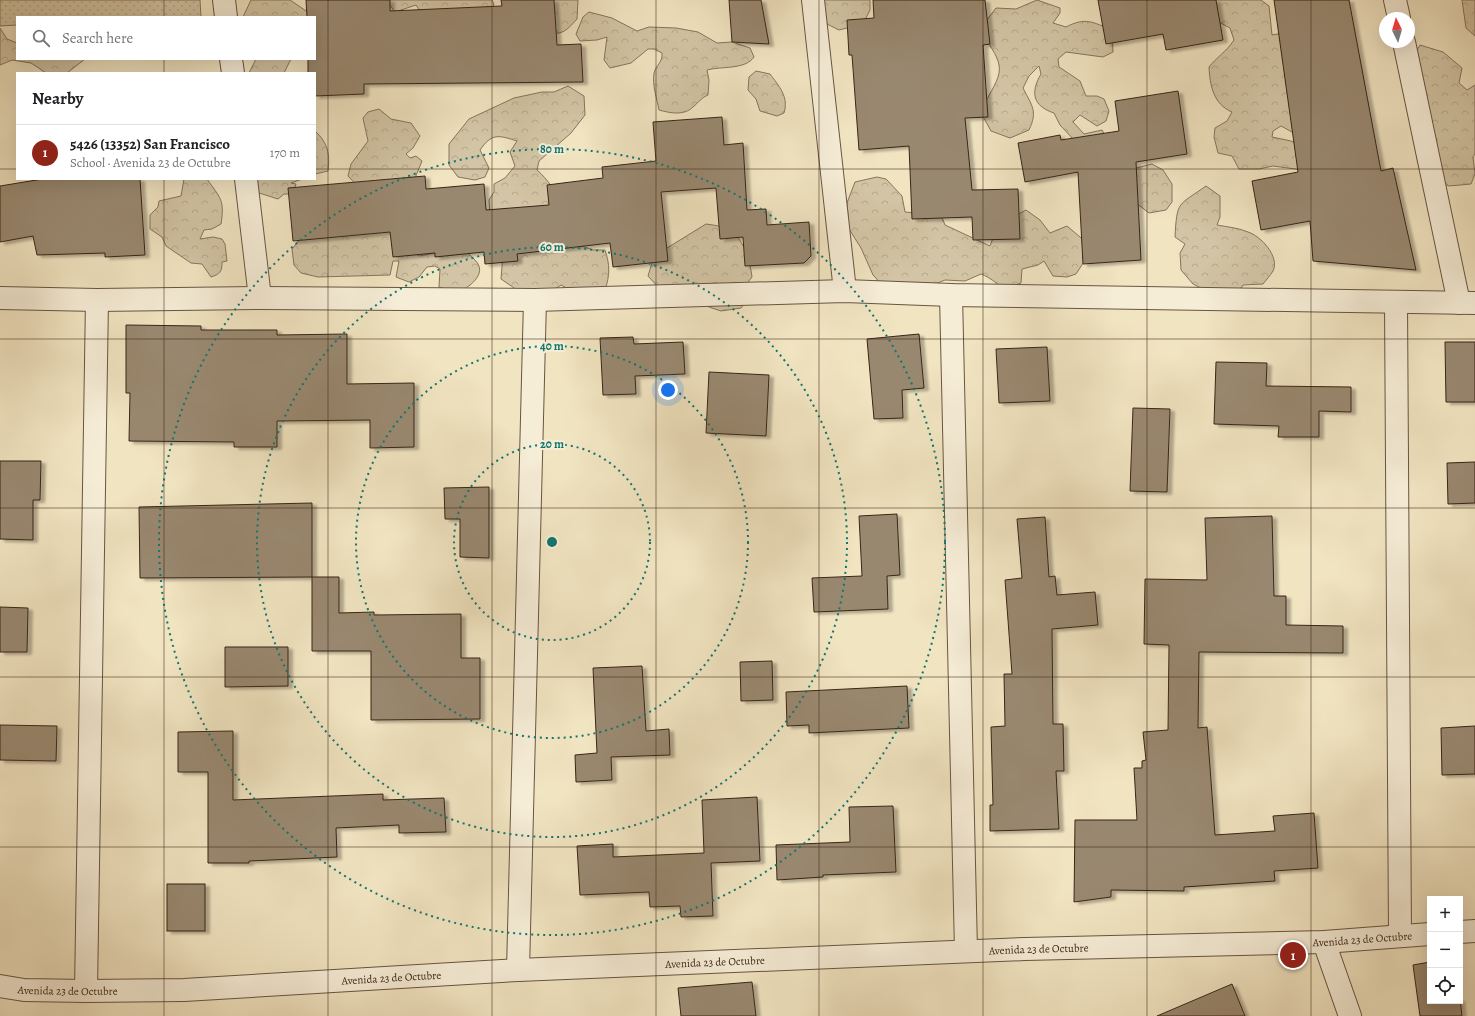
<!DOCTYPE html>
<html lang="en">
<head>
<meta charset="utf-8">
<style>
  :root { --surface:#fff; --page:#f6f6f6; --text:#202124; --muted:#757577; --line:#e0e0e0; --accent:#8f2418 }
  body { margin:0; font-family:Alegreya,serif; background:var(--page); color:var(--text) }
  .controls { position:absolute; right:12px; bottom:12px; display:grid; overflow:hidden; border-radius:0px; box-shadow:0 4px 16px #0002 }
  .controls button { width:36px; height:36px; display:grid; place-items:center; padding:0; border:0; border-bottom:1px solid var(--line); background:var(--surface); color:var(--text); font:20px sans-serif }
  .compass { position:absolute; left:1379px; top:12px; width:36px; height:36px; border-radius:50%; background:var(--surface); box-shadow:0 4px 16px #0002; rotate:355deg }
  .you { position:absolute; left:668px; top:390px; width:14px; height:14px; margin:-10px; border:3px solid #fff; border-radius:50%; background:#1a73e8; box-shadow:0 0 0 6px #1a73e833 }
  .badge { display:grid; place-items:center; width:26px; height:26px; border-radius:50%; background:var(--accent); color:#fff; font-size:13px; font-weight:700 }
  .pin { position:absolute; translate:-50% -50%; border:2px solid #fff; box-shadow:0 1px 4px #0006 }
  .list { margin:0; padding:0; list-style:none }
  h2 { display:flex; justify-content:space-between; align-items:center; height:52px; margin:0; padding:0 16px; font-size:17px }
  h2 small { font-size:13px; font-weight:400; color:var(--muted) }
  .list li { display:grid; grid-template-columns:26px 1fr auto; gap:12px; align-items:center; box-sizing:border-box; height:56px; padding:0 16px; border-top:1px solid var(--line) }
  .list b { display:block; font-size:15px; white-space:nowrap }
  .list p { margin:0; font-size:13px; white-space:nowrap; color:var(--muted) }
  .list em { font-size:13px; font-style:normal; color:var(--muted) }
  .icon { flex:none; width:22px; height:22px; fill:none; stroke:currentColor; stroke-width:2; stroke-linecap:round; stroke-linejoin:round }
  .map { position:relative; flex:none; width:1475px; height:1016px; overflow:hidden }
  .search { position:absolute; background:var(--surface); box-shadow:0 4px 16px #0002; left:16px; top:16px; width:300px; height:44px; display:flex; align-items:center; gap:10px; box-sizing:border-box; padding:0 14px; border-radius:0px; color:var(--muted); font-size:15px }
  .panel { position:absolute; background:var(--surface); box-shadow:0 4px 16px #0002; left:16px; top:72px; width:300px; height:108px; border-radius:0px }
  .map>svg:first-child { display:block }
  .forest { fill:url(#forest-crowns); stroke:#86745d }
  .park { fill:url(#park-dots); stroke:#86745d }
  .building { fill:#99886f; stroke:#3a2516; filter:url(#shadow) }
  .lines { fill:none; stroke-linecap:round; stroke-linejoin:round }
  .minor-casing { stroke:#685541; stroke-width:24 }
  .minor { stroke:#f6edd7; stroke-width:22 }
  .grid { fill:none; stroke:#3a2516; stroke-width:1; stroke-opacity:0.55 }
  .ring { fill:none; stroke:#0f766e; stroke-width:2; stroke-dasharray:2 4 }
  .labels { text-anchor:middle; stroke-width:4; stroke-linejoin:round; paint-order:stroke }
  .street-label { font-size:11px; fill:#3a2516; stroke:#f6edd7 }
  .centre { fill:#0f766e; stroke:#f6edd7; stroke-width:2 }
  .ring-label { font-size:12px; text-anchor:middle; font-weight:bold; fill:#0f766e; stroke:#f6edd7; stroke-width:4; stroke-linejoin:round; paint-order:stroke }
</style>
</head>
<body>
<div class="map">
<svg width="1475" height="1016" viewBox="0 0 1475 1016">
  <defs>
    <pattern id="forest-crowns" width="20" height="18" patternUnits="userSpaceOnUse"><rect width="20" height="18" fill="#d2c4a4"/><path d="M2 6a3 3 0 1 1 6 0M12 15a3 3 0 1 1 6 0" fill="none" stroke="#b5a88c"/></pattern>
    <pattern id="park-dots" width="8" height="8" patternUnits="userSpaceOnUse"><rect width="8" height="8" fill="#d2c4a4"/><path d="M2 2h.1M6 6h.1" fill="none" stroke="#b5a88c" stroke-width="1.8" stroke-linecap="round"/></pattern>
    <filter id="shadow"><feDropShadow dx="4.5" dy="2.5" stdDeviation="1" flood-color="#0004"/></filter>
  </defs>
  <rect width="100%" height="100%" fill="#f1e4c1"/>
  <filter id="stains"><feTurbulence type="fractalNoise" baseFrequency=".005" numOctaves="4"/><feColorMatrix values="0 0 0 0 .2 0 0 0 0 .09 0 0 0 0 .02 0 0 0 .5 -.17"/></filter>
  <radialGradient id="worn" r=".72"><stop offset=".6" stop-color="#630" stop-opacity="0"/><stop offset="1" stop-color="#630" stop-opacity=".3"/></radialGradient>
  <!-- forest -->
  <g class="forest">
    <path d="M 251,0 L 290,0 L 312,15 L 312,17 L 243,17 Z"/>
    <path d="M 386,0 L 492,0 L 494,4 L 491,15 L 424,17 L 416,5 L 395,12 Z"/>
    <path d="M 528,0 L 578,0 L 577,19 C 566,31 564,34 547,34 Z"/>
    <path d="M 818,0 L 870,0 L 870,10 L 863,24 L 839,30 L 821,21 Z"/>
    <path d="M 1037,0 L 1060,8 L 1060,13 L 1053,23 L 1066,27 C 1085,17 1093,22 1112,30 L 1113,52 L 1103,57 L 1066,52 L 1058,59 L 1059,67 L 1080,81 L 1086,96 L 1097,96 L 1104,99 L 1109,111 L 1106,121 L 1097,126 L 1080,115 L 1073,122 L 1084,134 L 1102,130 L 1108,141 L 1074,140 L 1060,125 L 1054,113 C 1033,106 1030,93 1041,74 L 1039,66 L 1029,76 L 1023,88 C 1032,106 1038,111 1029,130 L 1010,138 L 991,131 L 980,111 C 1004,69 1008,70 979,30 L 996,8 L 1016,9 Z"/>
    <path d="M 1197,0 L 1261,0 L 1269,6 L 1272,35 L 1294,31 L 1303,138 L 1281,126 L 1273,131 L 1272,137 L 1291,141 L 1302,146 L 1303,170 L 1273,166 L 1259,169 L 1239,169 L 1232,156 L 1218,153 L 1214,137 L 1215,128 L 1227,121 L 1232,112 C 1213,104 1210,85 1209,67 C 1217,57 1226,52 1234,40 L 1230,28 L 1213,19 Z"/>
    <path d="M 1462,0 L 1475,0 L 1475,36 L 1466,28 Z"/>
    <path d="M 589,12 L 612,18 L 637,31 L 649,27 L 676,28 L 698,32 L 717,43 L 732,42 L 750,48 L 754,57 C 745,70 722,66 707,70 L 709,80 L 708,95 C 701,98 699,102 693,107 C 684,116 670,113 659,110 C 657,99 652,85 654,73 C 656,65 663,62 662,53 L 654,49 L 648,49 L 631,63 L 610,68 L 604,60 L 607,37 L 597,40 L 580,41 L 576,34 L 583,17 Z"/>
    <path d="M 0,28 L 7,39 L 17,43 L 17,59 L 85,59 L 67,73 L 46,73 L 31,63 L 12,60 L 0,65 Z"/>
    <path d="M 1420,45 L 1443,52 L 1462,68 L 1459,83 L 1467,90 L 1475,85 L 1475,154 L 1473,157 L 1475,174 L 1471,184 L 1449,186 L 1426,176 L 1418,163 L 1413,134 L 1409,64 Z"/>
    <path d="M 256,59 L 291,59 L 284,73 L 249,73 Z"/>
    <path d="M 756,71 L 770,74 C 779,86 789,97 784,113 L 777,116 L 760,111 L 756,99 L 748,90 L 749,77 Z"/>
    <path d="M 568,86 L 584,96 L 585,115 L 571,133 L 539,161 L 537,170 C 559,189 567,218 579,245 L 593,250 L 605,250 C 610,265 610,275 605,290 L 570,290 L 561,285 L 552,291 L 520,292 L 501,279 L 503,254 L 490,217 L 489,200 L 494,192 L 494,184 L 505,178 L 515,166 L 510,152 L 517,141 C 498,135 492,133 480,150 L 489,168 L 485,177 L 475,180 L 458,177 L 449,165 L 449,144 L 469,119 L 514,98 L 542,92 L 554,92 Z"/>
    <path d="M 379,109 L 391,119 L 411,123 L 420,136 L 413,148 L 406,154 L 410,158 L 416,156 L 422,161 L 413,183 L 363,192 L 348,176 L 351,164 L 368,141 L 363,118 L 368,112 Z"/>
    <path d="M 315,131 C 328,143 330,154 328,171 L 315,174 Z"/>
    <path d="M 1152,164 L 1163,170 L 1172,184 L 1172,202 L 1166,210 L 1149,213 L 1132,200 L 1136,168 Z"/>
    <path d="M 877,177 L 886,179 L 902,196 L 905,212 L 941,215 L 945,225 L 990,246 L 996,230 L 1005,221 L 1026,210 L 1040,220 L 1050,233 L 1067,226 L 1093,248 L 1076,274 L 1067,277 L 1053,276 L 1044,261 L 1038,265 L 1022,269 L 1021,283 C 996,292 1001,282 981,274 L 965,281 L 945,280 L 935,284 L 884,287 L 873,275 L 861,248 L 849,229 L 847,203 L 855,182 Z"/>
    <path d="M 184,179 L 207,179 C 220,198 225,199 221,224 L 212,229 L 204,230 L 200,239 L 213,237 L 222,239 L 225,244 L 227,261 L 222,262 C 222,272 220,274 211,277 L 202,264 L 191,263 L 166,246 L 162,237 L 150,229 L 150,215 L 158,207 L 159,201 L 181,196 Z"/>
    <path d="M 237,179 L 302,179 L 291,183 L 296,184 L 293,194 L 284,194 L 278,199 L 253,191 Z"/>
    <path d="M 1206,186 L 1220,196 L 1220,217 L 1217,225 C 1228,227 1239,228 1248,232 C 1261,236 1280,257 1273,271 C 1270,276 1266,280 1263,284 L 1243,285 L 1238,293 L 1213,294 L 1193,284 L 1181,270 L 1180,253 L 1185,244 L 1175,237 C 1177,200 1178,206 1206,186 Z"/>
    <path d="M 385,222 L 402,245 L 419,256 L 460,248 C 465,252 471,255 475,260 C 489,274 468,288 457,293 L 439,287 L 440,269 L 435,266 L 427,267 L 419,277 L 409,282 L 396,277 L 399,261 L 393,261 L 390,275 L 318,277 L 301,273 L 294,265 L 292,249 L 304,234 Z"/>
    <path d="M 706,224 C 713,225 722,226 728,229 C 744,238 750,261 752,277 L 745,286 L 745,303 L 741,308 L 721,311 L 709,307 L 679,286 L 659,288 L 648,276 L 654,256 Z"/>
  </g>
  <!-- park -->
  <path class="park" d="M 0,0 L 200,0 L 201,17 L 17,17 L 17,25 L 0,26 Z"/>
  <!-- building -->
  <g class="building">
    <path d="M 306,0 L 390,0 L 390,11 L 502,6 L 501,0 L 554,0 L 557,45 L 581,44 L 583,82 L 364,84 L 364,94 L 315,96 L 315,73 L 308,73 L 308,59 L 315,59 L 315,17 L 307,17 Z"/>
    <path d="M 729,0 L 761,0 L 769,44 L 732,42 Z"/>
    <path d="M 873,0 L 985,0 L 990,44 L 983,45 L 988,117 L 965,118 L 972,190 L 1018,189 L 1020,239 L 973,240 L 972,217 L 912,219 L 909,146 L 859,150 L 852,55 L 849,55 L 847,20 L 874,18 Z"/>
    <path d="M 1098,0 L 1216,0 L 1223,40 L 1166,50 L 1163,34 L 1106,44 Z"/>
    <path d="M 1274,0 L 1349,0 L 1381,171 L 1393,168 L 1416,270 L 1313,261 L 1310,221 L 1261,230 L 1252,181 L 1298,172 Z"/>
    <path d="M 1178,91 L 1187,154 L 1136,162 L 1141,260 L 1083,264 L 1078,172 L 1025,182 L 1018,143 L 1060,135 L 1061,140 L 1119,131 L 1115,101 Z"/>
    <path d="M 722,117 L 724,145 L 743,143 L 747,210 L 766,209 L 767,225 L 809,222 L 811,256 L 804,263 L 745,266 L 743,237 L 720,239 L 716,188 L 661,192 L 668,261 L 613,267 L 610,243 L 517,254 L 518,261 L 485,264 L 484,252 L 435,257 L 435,253 L 393,257 L 390,232 L 293,241 L 288,188 L 425,176 L 426,189 L 484,184 L 486,210 L 549,205 L 547,185 L 603,178 L 602,167 L 656,161 L 653,122 Z"/>
    <path d="M 43,179 L 140,179 L 145,255 L 105,257 L 105,253 L 37,255 L 33,236 L 0,242 L 0,186 Z"/>
    <path d="M 126,325 L 201,326 L 201,330 L 277,330 L 277,335 L 347,334 L 347,384 L 414,383 L 414,447 L 370,448 L 370,420 L 277,421 L 277,447 L 234,447 L 234,442 L 129,441 L 130,393 L 126,393 Z"/>
    <path d="M 919,334 L 924,388 L 902,390 L 903,418 L 874,419 L 867,339 Z"/>
    <path d="M 633,337 L 634,344 L 683,342 L 685,374 L 635,376 L 636,394 L 603,395 L 600,338 Z"/>
    <path d="M 1445,342 L 1475,342 L 1475,402 L 1446,402 Z"/>
    <path d="M 1047,347 L 1050,401 L 999,403 L 996,349 Z"/>
    <path d="M 1216,362 L 1267,363 L 1266,386 L 1351,387 L 1351,412 L 1319,411 L 1319,437 L 1278,437 L 1279,426 L 1214,424 Z"/>
    <path d="M 709,372 L 769,375 L 766,436 L 706,433 Z"/>
    <path d="M 1133,408 L 1170,409 L 1167,492 L 1130,491 Z"/>
    <path d="M 0,461 L 41,461 L 40,500 L 33,500 L 33,540 L 0,539 Z"/>
    <path d="M 1475,462 L 1475,503 L 1448,504 L 1447,463 Z"/>
    <path d="M 489,487 L 489,558 L 460,557 L 460,519 L 445,519 L 444,488 Z"/>
    <path d="M 312,503 L 312,577 L 339,577 L 339,613 L 374,612 L 374,615 L 461,614 L 461,658 L 480,658 L 480,719 L 371,720 L 371,651 L 312,651 L 312,577 L 140,578 L 139,507 Z"/>
    <path d="M 897,514 L 900,575 L 887,576 L 888,609 L 814,612 L 812,578 L 862,576 L 859,516 Z"/>
    <path d="M 1272,516 L 1274,596 L 1286,596 L 1286,625 L 1343,626 L 1343,653 L 1199,652 L 1198,728 L 1207,727 L 1215,835 L 1275,831 L 1273,816 L 1314,813 L 1318,868 L 1274,871 L 1275,881 L 1184,887 L 1184,891 L 1111,890 L 1111,897 L 1074,902 L 1075,820 L 1137,820 L 1134,768 L 1142,768 L 1142,761 L 1146,760 L 1143,732 L 1168,730 L 1169,645 L 1144,644 L 1145,579 L 1207,580 L 1205,518 Z"/>
    <path d="M 1045,517 L 1049,577 L 1055,576 L 1057,595 L 1095,592 L 1098,625 L 1052,629 L 1053,724 L 1063,724 L 1064,771 L 1056,771 L 1059,829 L 990,831 L 990,805 L 993,805 L 991,727 L 1005,726 L 1004,674 L 1012,674 L 1005,580 L 1022,578 L 1017,519 Z"/>
    <path d="M 0,607 L 28,608 L 27,652 L 0,652 Z"/>
    <path d="M 225,647 L 288,647 L 288,686 L 225,687 Z"/>
    <path d="M 772,661 L 773,700 L 741,701 L 740,662 Z"/>
    <path d="M 642,666 L 646,731 L 669,729 L 670,755 L 611,757 L 612,780 L 576,782 L 575,755 L 597,753 L 593,668 Z"/>
    <path d="M 907,686 L 909,728 L 809,733 L 809,725 L 787,726 L 786,692 Z"/>
    <path d="M 0,725 L 57,726 L 56,761 L 0,760 Z"/>
    <path d="M 1475,726 L 1475,774 L 1442,775 L 1441,728 Z"/>
    <path d="M 233,731 L 233,800 L 383,794 L 383,800 L 444,798 L 446,832 L 399,833 L 399,825 L 336,828 L 337,857 L 249,861 L 249,863 L 208,863 L 208,772 L 178,772 L 178,732 Z"/>
    <path d="M 757,797 L 760,861 L 711,863 L 713,916 L 681,917 L 680,906 L 650,907 L 649,892 L 580,895 L 577,846 L 613,844 L 613,857 L 704,853 L 702,800 Z"/>
    <path d="M 893,806 L 896,872 L 823,875 L 823,877 L 777,880 L 776,845 L 850,842 L 849,807 Z"/>
    <rect x="167" y="884" width="38" height="47"/>
    <path d="M 1430,962 L 1430,1001 L 1460,1001 L 1460,998 L 1462,1016 L 1420,1016 L 1413,965 Z"/>
    <path d="M 752,982 L 756,1016 L 681,1016 L 678,988 Z"/>
    <path d="M 1232,984 L 1245,1016 L 1157,1016 Z"/>
  </g>
  <g class="lines">
    <!-- minor casing -->
    <g class="minor-casing">
      <g id="minor">
        <path d="M 224,0 L 226,17"/>
        <path d="M 813,0 L 845,291"/>
        <path d="M 1395,0 L 1399,18"/>
        <path d="M 1404,42 L 1459,303"/>
        <path d="M 231,59 L 233,73"/>
        <path d="M 246,179 L 260,298"/>
        <path d="M 951,295 L 966,951"/>
        <path d="M 0,298 L 97,300 L 260,298 L 535,300 L 845,291 L 951,295 L 1475,303"/>
        <path d="M 1396,303 L 1400,935"/>
        <path d="M 1460,932 L 1475,931"/>
        <path d="M 1324,942 L 1350,1016"/>
        <path d="M 518,970 L 535,300"/>
        <path id="s1" d="M 0,986 L 24,990 L 86,991 L 184,990 L 518,970 L 1025,949 L 1324,942 L 1430,934"/>
        <path d="M 86,991 L 97,300"/>
      </g>
    </g>
    <!-- minor -->
    <use href="#minor" class="minor"/>
  </g>
  <!-- grid -->
  <path class="grid" d="M 164,0 L 164,17M 328,0 L 328,1016M 492,0 L 492,1016M 656,0 L 656,1016M 819,0 L 819,1016M 983,0 L 983,1016M 1147,0 L 1147,1016M 1311,0 L 1311,1016M 164,59 L 164,73M 0,169 L 17,169M 315,169 L 1475,169M 164,179 L 164,1016M 0,339 L 1475,339M 0,508 L 1475,508M 0,677 L 1475,677M 0,847 L 1475,847"/>
  <!-- distance rings -->
  <g class="ring">
    <circle cx="552" cy="542" r="98"/>
    <circle cx="552" cy="542" r="196"/>
    <circle cx="552" cy="542" r="295"/>
    <circle cx="552" cy="542" r="393"/>
  </g>
  <g class="labels">
    <!-- street labels -->
    <g class="street-label">
      <text dy="4" stroke="none"><textPath href="#s1" startOffset="1364">Avenida 23 de Octubre</textPath></text>
      <text dy="4" stroke="none"><textPath href="#s1" startOffset="1040">Avenida 23 de Octubre</textPath></text>
      <text dy="4" stroke="none"><textPath href="#s1" startOffset="716">Avenida 23 de Octubre</textPath></text>
      <text dy="4" stroke="none"><textPath href="#s1" startOffset="392">Avenida 23 de Octubre</textPath></text>
      <text dy="4" stroke="none"><textPath href="#s1" startOffset="68">Avenida 23 de Octubre</textPath></text>
    </g>
  </g>
  <circle cx="552" cy="542" r="6" class="centre"/>
  <g class="ring-label">
    <text x="552" y="153">80 m</text>
    <text x="552" y="251">60 m</text>
    <text x="552" y="350">40 m</text>
    <text x="552" y="448">20 m</text>
  </g>
  <rect width="100%" height="100%" filter="url(#stains)"/>
  <rect width="100%" height="100%" fill="url(#worn)"/>
</svg>
<div class="controls">
<button>+</button>
<button>−</button>
<button><svg class="icon" aria-label="locate" viewBox="0 0 24 24"><circle cx="12" cy="12" r="6"/><path d="M12 2v4M12 18v4M2 12h4M18 12h4"/></svg></button>
</div>
<svg class="compass" viewBox="-18 -18 36 36"><path d="M0-13l5 13h-10z" fill="#e53935"/><path d="M0 13l5-13h-10z" fill="#757577"/></svg>
<div class="you"></div>
<div class="pin badge" style="left:1293px;top:955px">1</div>
<div class="search"><svg class="icon" aria-label="search" viewBox="0 0 24 24"><circle cx="10" cy="10" r="6"/><path d="M15 15l6 6"/></svg>Search here</div>
<section class="panel">
<h2>Nearby<small></small></h2>
<ul class="list">
<li><span class="badge">1</span><div><b>5426 (13352) San Francisco</b><p>School · Avenida 23 de Octubre</p></div><em>170 m</em></li>
</ul>
</section>
</div>
</body>
</html>
